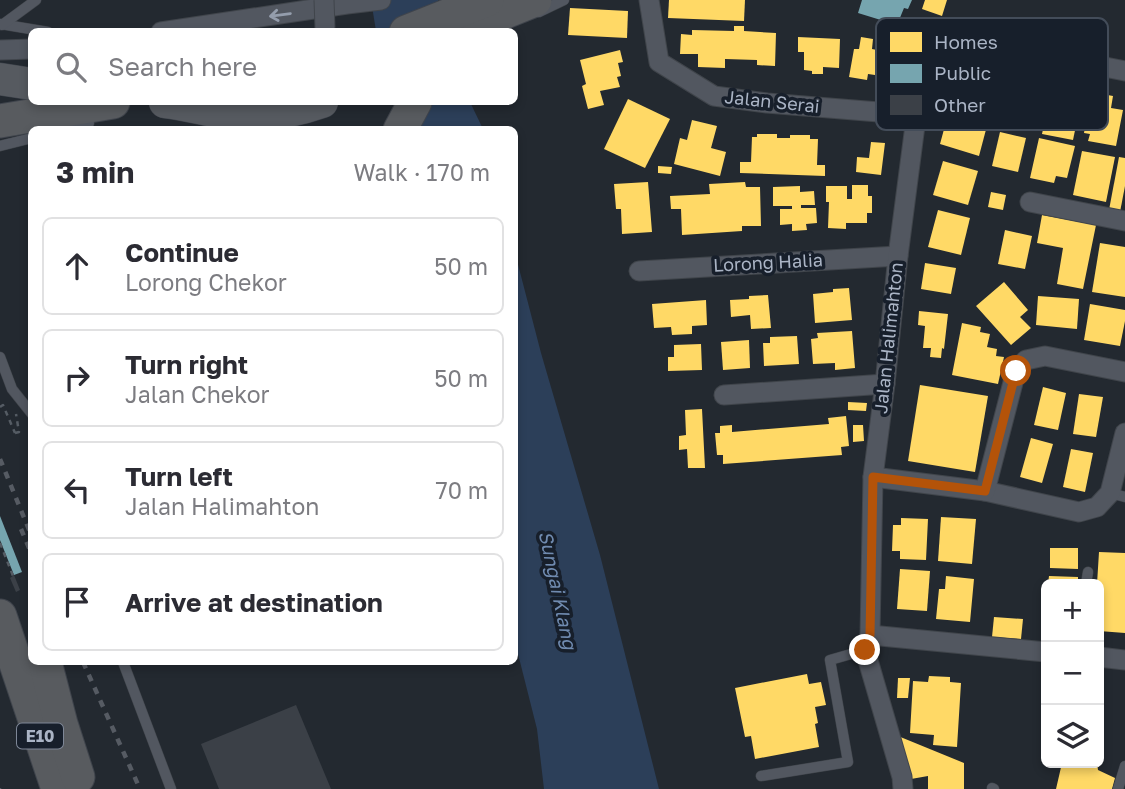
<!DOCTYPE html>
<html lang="en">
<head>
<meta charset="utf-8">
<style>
  :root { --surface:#fff; --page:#f2f2f3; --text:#2b2b33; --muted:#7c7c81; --line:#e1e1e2 }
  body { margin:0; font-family:"Golos Text",sans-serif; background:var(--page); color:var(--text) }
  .controls { position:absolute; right:21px; bottom:21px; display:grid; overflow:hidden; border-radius:10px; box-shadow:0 4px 10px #0003 }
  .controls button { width:63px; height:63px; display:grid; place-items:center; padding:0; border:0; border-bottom:2px solid var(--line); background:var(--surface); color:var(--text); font:35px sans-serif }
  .stop { position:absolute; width:21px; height:21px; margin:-16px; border:5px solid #b45309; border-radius:50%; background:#fff }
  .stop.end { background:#b45309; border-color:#fff; box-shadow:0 2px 7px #0008 }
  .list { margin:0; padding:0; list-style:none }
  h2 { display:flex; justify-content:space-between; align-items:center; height:91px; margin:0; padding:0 28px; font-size:30px }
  h2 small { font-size:23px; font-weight:400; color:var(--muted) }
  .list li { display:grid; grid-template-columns:46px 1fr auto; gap:21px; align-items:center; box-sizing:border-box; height:98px; margin:0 14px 14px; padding:0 14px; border:2px solid var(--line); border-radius:10px }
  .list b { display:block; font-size:26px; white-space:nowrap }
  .list p { margin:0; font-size:23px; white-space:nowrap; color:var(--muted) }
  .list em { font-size:23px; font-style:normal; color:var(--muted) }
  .icon { flex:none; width:38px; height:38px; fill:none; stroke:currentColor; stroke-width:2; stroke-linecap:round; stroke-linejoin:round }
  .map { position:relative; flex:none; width:1125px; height:789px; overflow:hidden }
  .search { position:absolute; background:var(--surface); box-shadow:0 4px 10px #0003; left:28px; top:28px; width:490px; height:77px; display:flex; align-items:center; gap:18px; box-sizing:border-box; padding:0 24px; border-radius:10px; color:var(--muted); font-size:26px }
  .panel { position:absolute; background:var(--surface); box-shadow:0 4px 10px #0003; left:28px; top:126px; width:490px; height:539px; border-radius:10px }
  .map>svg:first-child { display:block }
  .water { fill:#2c3f59 }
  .homes { fill:#ffd966 }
  .public { fill:#76a5af }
  .building { fill:#3b4047 }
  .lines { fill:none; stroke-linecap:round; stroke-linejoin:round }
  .service-casing { stroke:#40454b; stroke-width:11 }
  .minor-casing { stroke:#40454b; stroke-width:21 }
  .trunk-casing { stroke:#3f444c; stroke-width:33 }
  .motorway-casing { stroke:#3f444c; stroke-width:35 }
  .path { stroke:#555c64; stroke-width:2.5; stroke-dasharray:5 5; stroke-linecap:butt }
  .service { stroke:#525760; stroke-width:10 }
  .minor { stroke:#525760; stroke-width:19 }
  .trunk { stroke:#565a60; stroke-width:32 }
  .motorway { stroke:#585b5f; stroke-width:33 }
  .rail { stroke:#565b63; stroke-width:4.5; stroke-dasharray:7 7; stroke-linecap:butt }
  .minor-bridge-casing { stroke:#40454b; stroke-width:21; stroke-linecap:butt }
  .minor-bridge { stroke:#525760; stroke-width:19 }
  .oneway { stroke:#949dac }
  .route { stroke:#b45309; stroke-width:9 }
  .labels { text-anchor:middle; stroke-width:7; stroke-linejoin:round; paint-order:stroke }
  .shield { fill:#171f2b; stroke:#7e8797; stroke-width:2 }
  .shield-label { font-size:16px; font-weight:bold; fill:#aab4c5 }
  .street-label { font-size:18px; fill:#aab4c5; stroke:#171f2b }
  .water-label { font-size:19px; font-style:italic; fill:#708bb0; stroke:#171f2b }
  .key { fill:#171f2b; stroke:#434c59; stroke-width:2 }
  .key-label { font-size:19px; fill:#aab4c5 }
</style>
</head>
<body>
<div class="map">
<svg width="1125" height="789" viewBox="0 0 1125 789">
  <rect width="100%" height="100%" fill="#232930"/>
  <!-- water -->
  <g class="water">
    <path d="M 371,0 L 438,0 L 443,31 L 376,31 Z"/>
    <path d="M 393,102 L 470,102 L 483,129 L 400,129 Z"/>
    <path d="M 514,249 L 541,353 L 600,555 L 659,789 L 544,789 L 537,729 L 515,642 Z"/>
  </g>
  <!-- homes -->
  <g class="homes">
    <path d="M 669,0 L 745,0 L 744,21 L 668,18 Z"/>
    <path d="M 925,0 L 947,0 L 942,16 L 922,9 Z"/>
    <path d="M 570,8 L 628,11 L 627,38 L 568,35 Z"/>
    <path d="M 734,26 L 744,26 L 744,31 L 776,33 L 775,66 L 757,65 L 757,60 L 725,59 L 725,68 L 698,67 L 698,54 L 680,54 L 681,34 L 692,35 L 692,30 L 734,31 Z"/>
    <path d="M 798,37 L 840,39 L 839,68 L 823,67 L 823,74 L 812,74 L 812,71 L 804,70 L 804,52 L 798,52 Z"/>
    <path d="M 861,37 L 873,39 L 872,49 L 877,50 L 879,38 L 895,40 L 889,77 L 868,74 L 867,80 L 849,77 L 854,49 L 859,49 Z"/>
    <path d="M 620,50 L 623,62 L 618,63 L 621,76 L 617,77 L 620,87 L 600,91 L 604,105 L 588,109 L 582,86 L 586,84 L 580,60 Z"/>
    <path d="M 1051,91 L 1082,97 L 1073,140 L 1042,134 Z"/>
    <path d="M 1091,92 L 1113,96 L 1111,108 L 1123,110 L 1116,146 L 1088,141 L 1090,134 L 1084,133 Z"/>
    <path d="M 628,99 L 670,119 L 645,168 L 604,149 Z"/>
    <path d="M 949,111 L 988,122 L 979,156 L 940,144 Z"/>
    <path d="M 692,120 L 717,126 L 711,148 L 726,152 L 720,176 L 674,164 L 680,138 L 687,140 Z"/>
    <path d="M 1000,132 L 1026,138 L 1018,172 L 992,166 Z"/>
    <path d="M 757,134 L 777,134 L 777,138 L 790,138 L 790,135 L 810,135 L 810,139 L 818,139 L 817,165 L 825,165 L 825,176 L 740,173 L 740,162 L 751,162 L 752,137 L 757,137 Z"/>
    <path d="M 1039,138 L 1075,146 L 1067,178 L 1056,176 L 1054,183 L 1030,178 Z"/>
    <path d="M 871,142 L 885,143 L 881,175 L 856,172 L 857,157 L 869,158 Z"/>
    <path d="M 1082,151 L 1115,157 L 1106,202 L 1073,195 Z"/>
    <path d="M 1119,157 L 1125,158 L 1125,186 L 1120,212 L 1109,210 Z"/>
    <path d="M 943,161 L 978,171 L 968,205 L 933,195 Z"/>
    <path d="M 658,166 L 672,167 L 671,174 L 658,173 Z"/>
    <path d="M 648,182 L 652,232 L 622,234 L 621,209 L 616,209 L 614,184 Z"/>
    <path d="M 745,182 L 746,187 L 760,187 L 761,226 L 742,226 L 742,231 L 682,235 L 681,209 L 671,209 L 670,196 L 710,194 L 709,184 Z"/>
    <path d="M 852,185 L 868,185 L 868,196 L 872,196 L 872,213 L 867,213 L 867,223 L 846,223 L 846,229 L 828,228 L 829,202 L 826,202 L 826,186 L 847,186 L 847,199 L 852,199 Z"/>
    <path d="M 800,186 L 800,192 L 814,191 L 815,205 L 801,205 L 801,208 L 816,208 L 817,223 L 806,224 L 807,230 L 792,231 L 792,224 L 780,225 L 780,209 L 792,209 L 792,206 L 773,206 L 773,187 Z"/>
    <path d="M 991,192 L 1006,195 L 1003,210 L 988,207 Z"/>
    <path d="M 938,210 L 970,218 L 961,255 L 928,247 Z"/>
    <path d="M 1042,215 L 1096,225 L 1083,289 L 1057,284 L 1063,248 L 1037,243 Z"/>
    <path d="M 1005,230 L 1032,236 L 1025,269 L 998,264 Z"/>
    <path d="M 1100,243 L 1125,247 L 1125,297 L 1092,292 Z"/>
    <path d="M 925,263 L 956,268 L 951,294 L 921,289 Z"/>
    <path d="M 1004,282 L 1028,310 L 1020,317 L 1031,328 L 1011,345 L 976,306 Z"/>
    <path d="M 849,288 L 852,320 L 815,323 L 813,294 L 833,292 L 833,289 Z"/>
    <path d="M 768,295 L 771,328 L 751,329 L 750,315 L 731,317 L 730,300 L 749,299 L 749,296 Z"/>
    <path d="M 1038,296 L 1079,299 L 1077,329 L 1036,325 Z"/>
    <path d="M 706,300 L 707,325 L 692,326 L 692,334 L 672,335 L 671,327 L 654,328 L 652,304 Z"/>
    <path d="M 1090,304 L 1125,310 L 1125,321 L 1120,346 L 1084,340 Z"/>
    <path d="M 919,311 L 948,314 L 944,349 L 942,348 L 941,358 L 930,357 L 931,348 L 923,348 L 925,326 L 918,325 Z"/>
    <path d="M 962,323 L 981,327 L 980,332 L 990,334 L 987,347 L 997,349 L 996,356 L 1004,357 L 998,384 L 952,375 Z"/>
    <path d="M 852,331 L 855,368 L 835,370 L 835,363 L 813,364 L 811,339 L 818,338 L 817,333 Z"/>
    <path d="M 797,336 L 799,364 L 764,366 L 763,343 L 770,343 L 770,337 Z"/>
    <path d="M 749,340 L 750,368 L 723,370 L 721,342 Z"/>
    <path d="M 701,344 L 702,370 L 668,371 L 668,357 L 674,357 L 674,345 Z"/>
    <path d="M 920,385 L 988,396 L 975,472 L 908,461 Z"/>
    <path d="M 1043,387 L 1066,393 L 1058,430 L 1034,425 Z"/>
    <path d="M 1079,394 L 1103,397 L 1096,437 L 1073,434 Z"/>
    <path d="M 848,402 L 867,403 L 866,411 L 848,410 Z"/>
    <path d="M 702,409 L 705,468 L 688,468 L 687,449 L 679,450 L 679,436 L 686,435 L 685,410 Z"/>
    <path d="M 846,416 L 849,446 L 841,447 L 842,455 L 723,464 L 723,455 L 717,455 L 715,433 L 720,433 L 720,426 L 732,425 L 732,432 L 829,424 L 828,418 Z"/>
    <path d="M 853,425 L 863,425 L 864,441 L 853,442 Z"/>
    <path d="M 1031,438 L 1053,444 L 1042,483 L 1020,477 Z"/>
    <path d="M 1071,449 L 1093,453 L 1085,492 L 1063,487 Z"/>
    <path d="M 941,517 L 976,519 L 972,564 L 938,561 Z"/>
    <path d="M 901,518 L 928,519 L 926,560 L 900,559 L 900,551 L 892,551 L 893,525 L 901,525 Z"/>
    <path d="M 1050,548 L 1078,548 L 1078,569 L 1050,568 Z"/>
    <path d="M 1099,552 L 1125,553 L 1125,633 L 1099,631 L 1099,584 L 1097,584 Z"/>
    <path d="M 900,569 L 930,571 L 927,611 L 897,609 Z"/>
    <path d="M 946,576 L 974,579 L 970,622 L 936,619 L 939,589 L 945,589 Z"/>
    <path d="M 1049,576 L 1078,577 L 1078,584 L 1048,584 Z"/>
    <path d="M 994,617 L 1023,619 L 1021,639 L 992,637 Z"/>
    <path d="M 807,674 L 809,684 L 821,682 L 826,705 L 815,707 L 818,723 L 815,724 L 819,747 L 755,759 L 751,736 L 745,737 L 735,688 Z"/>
    <path d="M 929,676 L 950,677 L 950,682 L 961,683 L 957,747 L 933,745 L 934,735 L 910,733 L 913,681 L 928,682 Z"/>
    <path d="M 898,678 L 910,678 L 908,698 L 897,698 Z"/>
    <path d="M 898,736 L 964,763 L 964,789 L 928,789 L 928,776 L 911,779 Z"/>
    <path d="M 1062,763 L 1097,763 L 1098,770 L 1115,778 L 1112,789 L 1056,789 Z"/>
  </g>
  <!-- public -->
  <g class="public">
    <path d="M 862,0 L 912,0 L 908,9 L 904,8 L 897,25 L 858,13 Z"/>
    <path d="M 0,516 L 22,572 L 14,575 L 0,540 Z"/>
  </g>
  <!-- building -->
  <g class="building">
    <path d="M 14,575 L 20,590 L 16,592 L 10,578 Z"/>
    <path d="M 296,705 L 331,789 L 219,789 L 201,744 Z"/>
  </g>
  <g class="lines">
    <!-- service casing -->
    <g class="service-casing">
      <g id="service">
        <path d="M 539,12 L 564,0"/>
        <path d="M 0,24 L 48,32"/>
        <path d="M 2,25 L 36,0"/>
        <path d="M 64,130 L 89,123"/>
        <path d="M 0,146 L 32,138"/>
        <path d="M 0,357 L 12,389 L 32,414"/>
        <path d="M 1110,493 L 1125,497"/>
        <path d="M 1086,584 L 1088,572"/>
        <path d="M 123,662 L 171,789"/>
        <path d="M 761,776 L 848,762 L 830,660 L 865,650"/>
        <path d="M 992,788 L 994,789"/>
        <path d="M 1118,789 L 1125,766"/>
      </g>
    </g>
    <!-- minor casing -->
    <g class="minor-casing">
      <g id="minor">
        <path d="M 649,0 L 659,62 L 714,96 L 767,103 L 916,115"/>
        <path d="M 161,32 L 347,4 L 381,0"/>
        <path d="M 0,50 L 32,49"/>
        <path d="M 1030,202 L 1125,221"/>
        <path d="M 639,271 L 898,256"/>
        <path d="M 724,395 L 885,384"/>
        <path d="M 873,477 L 985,491 L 1079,512 L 1097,507 L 1110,493 L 1125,433"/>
        <path d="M 985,491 L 1016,371 L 1026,360 L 1045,356 L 1125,372"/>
        <path d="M 870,635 L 1046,652"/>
        <path d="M 1099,657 L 1125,660"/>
        <path d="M 903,789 L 902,777 L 865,650 L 870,635 L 873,477 L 885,384 L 898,256 L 926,41 L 941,35 L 1125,71"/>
      </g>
    </g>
    <!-- trunk casing -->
    <g class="trunk-casing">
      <g id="trunk">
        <path d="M 0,79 L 32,84"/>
        <path d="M 165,102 C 185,104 205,110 225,113 C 258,118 291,113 322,102"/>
      </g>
    </g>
    <!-- motorway casing -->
    <g class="motorway-casing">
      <g id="motorway">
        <path d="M 466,28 L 535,0"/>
        <path d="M 406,32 L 487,0"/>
        <path d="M 0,121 L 113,102"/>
        <path d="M 400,130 L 415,102"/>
        <path d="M 0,616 L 58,789"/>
        <path d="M 45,662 L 61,724 L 78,777"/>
      </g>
    </g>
    <!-- path -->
    <g class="path">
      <path d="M 0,407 L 3,405 L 15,433"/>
      <path d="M 15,433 L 19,432 L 16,414"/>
      <path d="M 0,543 L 13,576"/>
      <path d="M 0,788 L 0,789"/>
    </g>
    <!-- service -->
    <use href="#service" class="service"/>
    <!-- minor -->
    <use href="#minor" class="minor"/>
    <!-- trunk -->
    <use href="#trunk" class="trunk"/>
    <!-- motorway -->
    <use href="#motorway" class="motorway"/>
    <!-- rail -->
    <g class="rail">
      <path d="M 0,459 L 32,537"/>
      <path d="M 21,529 L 32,555"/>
      <path d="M 83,662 L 140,789"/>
    </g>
    <!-- minor-bridge casing -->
    <g class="minor-bridge-casing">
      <path id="minor-bridge" d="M 324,0 L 325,28"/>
    </g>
    <!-- minor-bridge -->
    <use href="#minor-bridge" class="minor-bridge"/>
  </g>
  <!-- one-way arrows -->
  <defs><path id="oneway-shaft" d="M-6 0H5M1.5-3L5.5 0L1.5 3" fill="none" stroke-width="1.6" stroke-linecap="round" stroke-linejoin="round" transform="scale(1.75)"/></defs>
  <use class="oneway" href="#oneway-shaft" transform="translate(280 15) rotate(172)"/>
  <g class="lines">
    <!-- route -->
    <path class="route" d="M 865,650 L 870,635 L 873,477 L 985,491 L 1016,371"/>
  </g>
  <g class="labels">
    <!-- shield labels -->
    <rect class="shield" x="17" y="723.5" width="46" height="25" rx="5"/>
    <g class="shield-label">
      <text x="40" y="742">E10</text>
    </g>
    <!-- street labels -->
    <g class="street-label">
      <text transform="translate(772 102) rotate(6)" y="6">Jalan Serai</text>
      <text transform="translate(768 263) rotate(-3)" y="6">Lorong Halia</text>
      <text transform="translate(889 338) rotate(-84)" y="6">Jalan Halimahton</text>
    </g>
    <!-- water labels -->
    <g class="water-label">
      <text transform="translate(558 590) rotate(78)" y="7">Sungai Klang</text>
    </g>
  </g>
  <!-- legend -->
  <rect x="876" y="18" width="232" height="112" rx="10" class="key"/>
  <rect x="890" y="32" width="32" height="20" fill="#ffd966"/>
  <rect x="890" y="64" width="32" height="19" fill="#76a5af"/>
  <rect x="890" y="95" width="32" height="20" fill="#3b4047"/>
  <g class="key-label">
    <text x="934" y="49">Homes</text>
    <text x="934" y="80">Public</text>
    <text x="934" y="112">Other</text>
  </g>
</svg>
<div class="controls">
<button>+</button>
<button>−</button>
<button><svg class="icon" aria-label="layers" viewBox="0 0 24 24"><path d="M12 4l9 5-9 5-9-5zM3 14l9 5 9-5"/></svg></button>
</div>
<div class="stop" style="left:1016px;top:371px"></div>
<div class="stop end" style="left:865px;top:650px"></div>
<div class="search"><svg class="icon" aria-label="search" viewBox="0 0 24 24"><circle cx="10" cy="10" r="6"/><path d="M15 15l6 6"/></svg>Search here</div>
<section class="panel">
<h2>3 min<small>Walk · 170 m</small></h2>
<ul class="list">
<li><svg class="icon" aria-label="ahead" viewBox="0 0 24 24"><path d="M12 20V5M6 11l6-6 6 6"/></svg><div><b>Continue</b><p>Lorong Chekor</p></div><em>50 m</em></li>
<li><svg class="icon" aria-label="right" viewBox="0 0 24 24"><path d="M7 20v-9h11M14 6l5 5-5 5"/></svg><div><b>Turn right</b><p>Jalan Chekor</p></div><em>50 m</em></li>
<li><svg class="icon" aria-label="left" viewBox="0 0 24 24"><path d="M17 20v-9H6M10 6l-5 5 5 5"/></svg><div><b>Turn left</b><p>Jalan Halimahton</p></div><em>70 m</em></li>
<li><svg class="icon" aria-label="arrive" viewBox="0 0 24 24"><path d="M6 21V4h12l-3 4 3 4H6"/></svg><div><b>Arrive at destination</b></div></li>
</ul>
</section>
</div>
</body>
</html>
